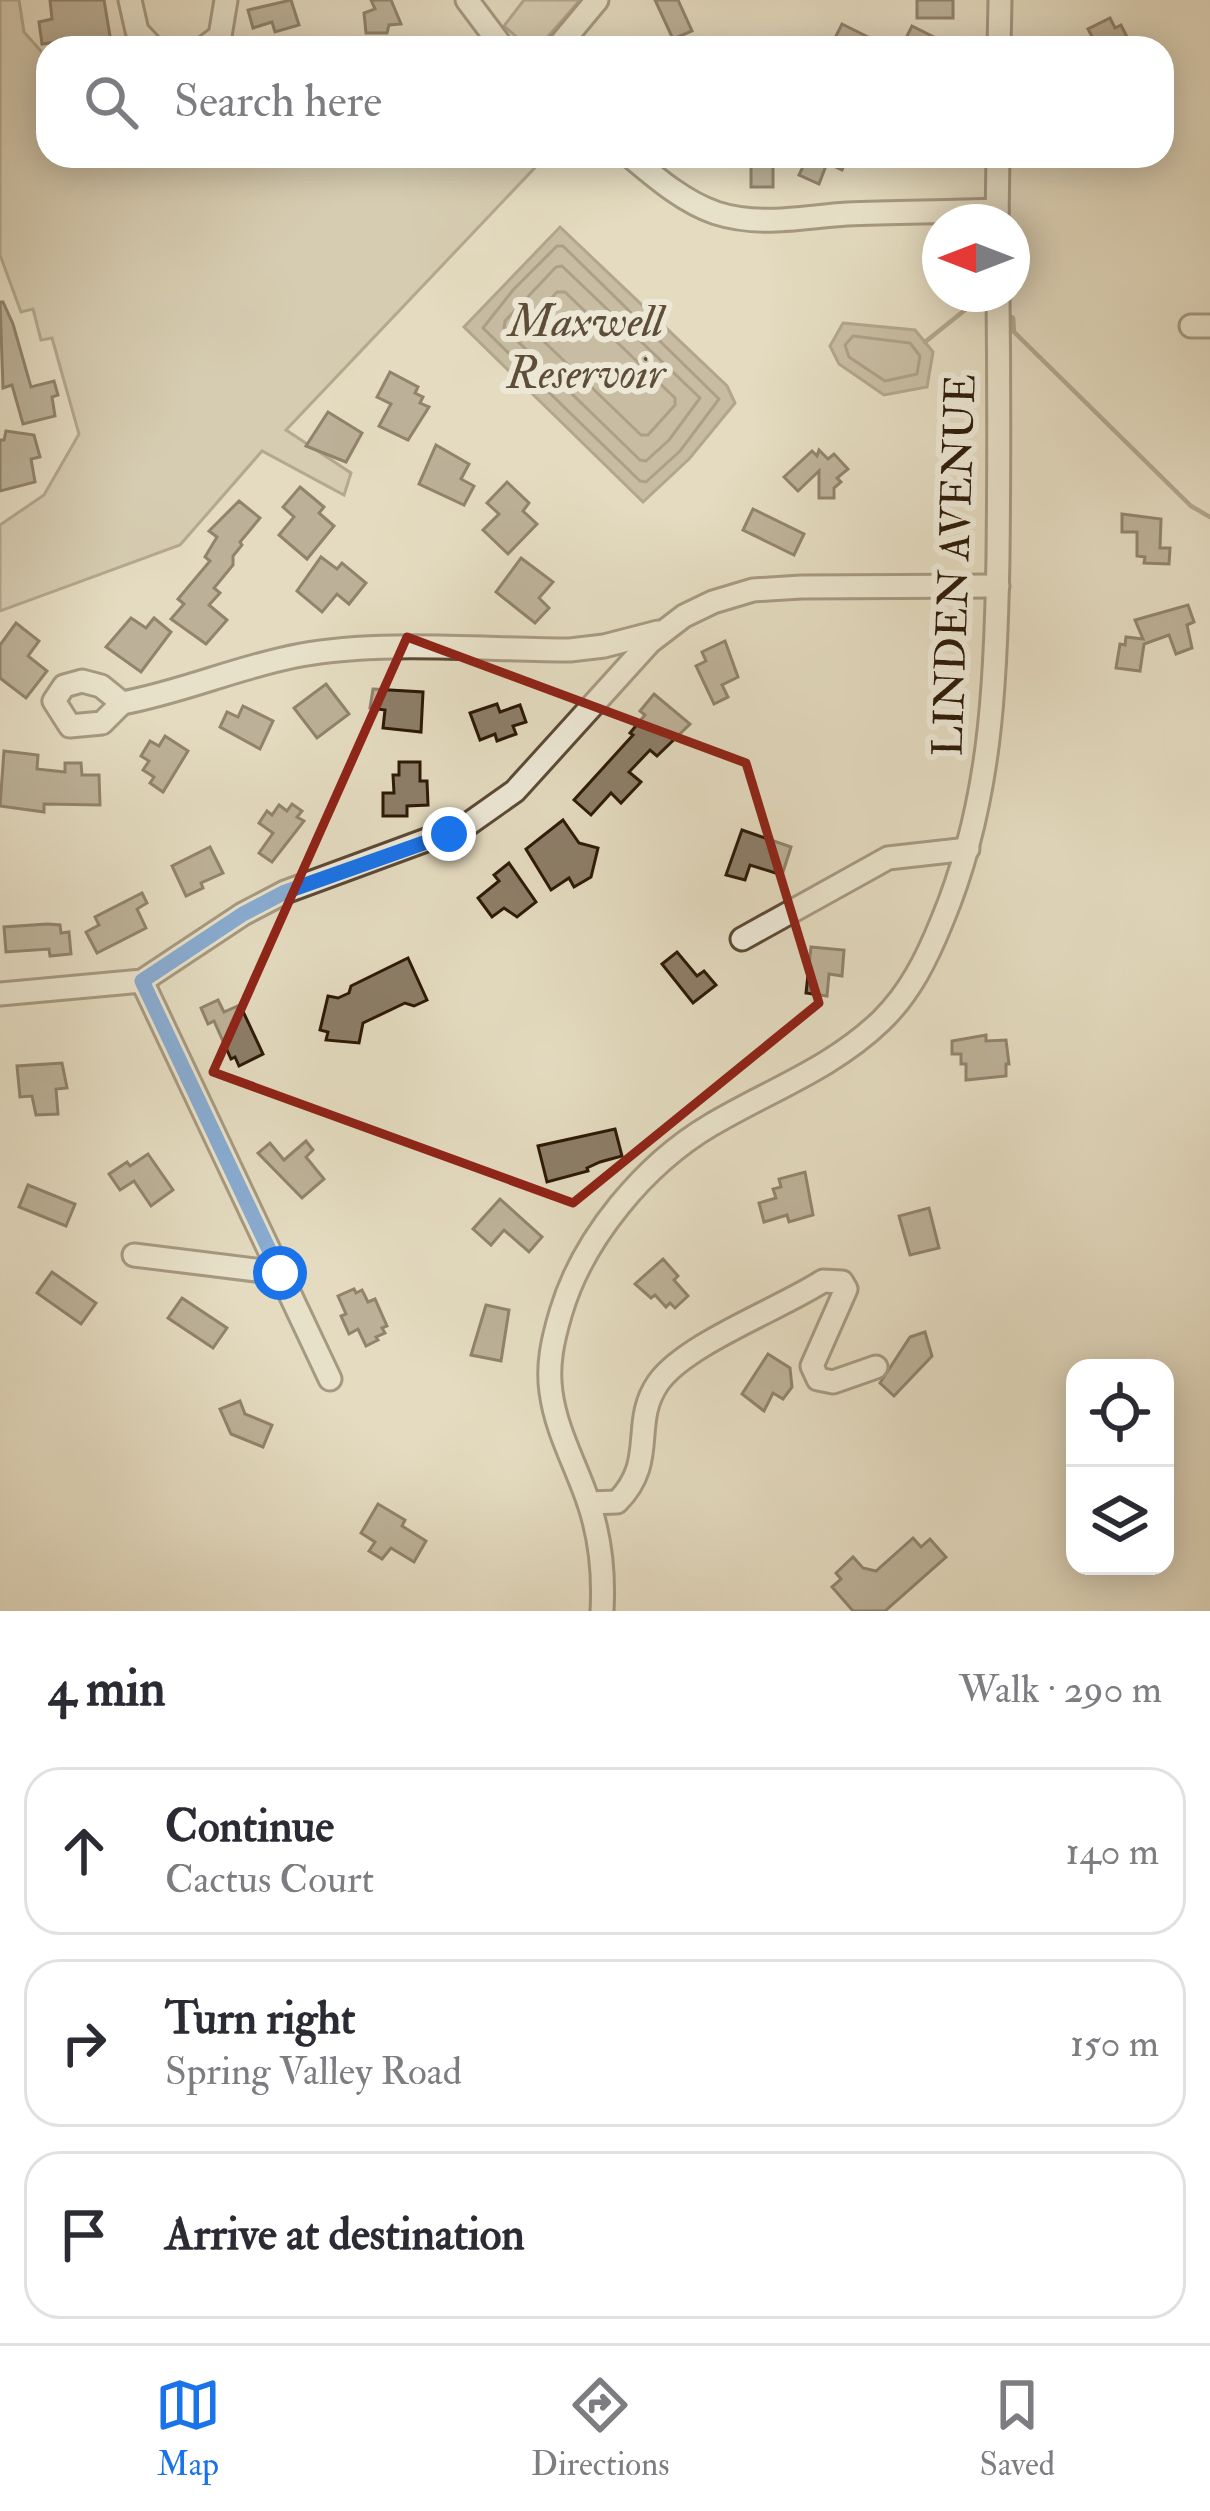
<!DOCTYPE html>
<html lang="en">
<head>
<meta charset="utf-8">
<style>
  :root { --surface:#fff; --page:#f2f2f3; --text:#2b2b33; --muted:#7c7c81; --line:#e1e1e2; --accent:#1a73e8 }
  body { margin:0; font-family:"IM FELL Double Pica",serif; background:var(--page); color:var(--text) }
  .controls { position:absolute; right:36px; bottom:36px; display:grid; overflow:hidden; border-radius:24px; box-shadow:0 6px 30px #0003 }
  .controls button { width:108px; height:108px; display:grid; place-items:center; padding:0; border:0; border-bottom:3px solid var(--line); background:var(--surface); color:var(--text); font:60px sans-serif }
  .compass { position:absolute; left:922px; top:204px; width:108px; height:108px; border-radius:50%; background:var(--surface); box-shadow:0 6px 30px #0003; rotate:270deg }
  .stop { position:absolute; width:36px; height:36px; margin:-27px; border:9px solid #1a73e8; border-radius:50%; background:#fff }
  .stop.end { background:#1a73e8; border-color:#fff; box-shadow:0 3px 12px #0008 }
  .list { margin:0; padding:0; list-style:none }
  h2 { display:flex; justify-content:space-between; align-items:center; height:156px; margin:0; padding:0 48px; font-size:51px }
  h2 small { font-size:39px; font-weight:400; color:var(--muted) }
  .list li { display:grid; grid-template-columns:78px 1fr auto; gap:36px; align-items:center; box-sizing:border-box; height:168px; margin:0 24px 24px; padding:0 24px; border:3px solid var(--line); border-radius:36px }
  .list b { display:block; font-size:45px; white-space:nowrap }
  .list p { margin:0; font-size:39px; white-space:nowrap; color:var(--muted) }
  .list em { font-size:39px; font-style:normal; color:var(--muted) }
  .icon { flex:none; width:66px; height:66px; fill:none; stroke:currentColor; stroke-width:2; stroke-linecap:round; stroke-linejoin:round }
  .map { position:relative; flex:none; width:1210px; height:1611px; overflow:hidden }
  .search { position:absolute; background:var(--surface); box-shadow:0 6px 30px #0003; left:36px; right:36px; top:36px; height:132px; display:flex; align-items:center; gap:30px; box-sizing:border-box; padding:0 42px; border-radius:36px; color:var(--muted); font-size:45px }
  .sheet { height:732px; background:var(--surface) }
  nav { display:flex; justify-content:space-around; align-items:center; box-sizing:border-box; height:168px; border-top:3px solid var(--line); background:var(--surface); font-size:33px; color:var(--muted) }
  nav a { display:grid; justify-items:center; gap:6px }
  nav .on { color:var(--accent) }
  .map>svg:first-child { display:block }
  .green { fill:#c5baa1; stroke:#7a6a54; stroke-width:3 }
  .water { fill:#a69981; stroke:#766651; stroke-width:3 }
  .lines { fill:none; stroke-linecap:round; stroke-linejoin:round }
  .shore { stroke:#6a5a44; stroke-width:3 }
  .stream { stroke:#766651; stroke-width:4.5 }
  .building { fill:#8d7e68; stroke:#2e1a08; stroke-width:3 }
  .minor-casing { stroke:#5c4a36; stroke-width:27 }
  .minor { stroke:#ede8d6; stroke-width:21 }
  .route { stroke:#1a73e8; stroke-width:15 }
  .marked { fill:none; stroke:#8f2418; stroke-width:9; stroke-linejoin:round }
  .labels { text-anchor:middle; stroke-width:12; stroke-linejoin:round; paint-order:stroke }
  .street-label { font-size:42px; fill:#2e1a08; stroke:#ede8d6 }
  .water-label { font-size:45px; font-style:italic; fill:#5e4d38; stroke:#ede8d6 }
</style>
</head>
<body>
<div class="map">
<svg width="1210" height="1611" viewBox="0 0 1210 1611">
  <rect width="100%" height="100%" fill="#e4dbc0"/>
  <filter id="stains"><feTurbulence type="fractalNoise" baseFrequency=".00167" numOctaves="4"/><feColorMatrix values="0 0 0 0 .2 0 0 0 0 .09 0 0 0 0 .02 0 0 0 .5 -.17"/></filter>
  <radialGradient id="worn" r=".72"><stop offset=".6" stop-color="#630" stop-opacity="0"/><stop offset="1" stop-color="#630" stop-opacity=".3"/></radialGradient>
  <!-- green -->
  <g class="green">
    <path d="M 0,0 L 19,0 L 24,32 L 48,59 L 48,156 L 546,156 L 286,430 L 351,473 L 344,495 L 262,451 L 180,545 L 0,611 L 0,525 L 44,495 L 79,434 L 52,338 L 41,340 L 33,309 L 21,312 L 0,255 Z"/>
    <path d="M 524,0 L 580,0 L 538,48 L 529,48 L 504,26 Z"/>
  </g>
  <!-- water -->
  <g class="water">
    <path d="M 560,227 L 727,386 L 735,403 L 689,459 L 643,502 L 464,327 Z"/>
    <path d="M 843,323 L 915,330 L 933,352 L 927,387 L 884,395 L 839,364 L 830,346 Z"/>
  </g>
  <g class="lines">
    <!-- shore -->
    <g class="shore">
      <path d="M 557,246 L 563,246 L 719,399 L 680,451 L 646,482 L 640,481 L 483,328 L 513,290 Z"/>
      <path d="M 562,266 L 700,398 L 669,440 L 646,461 L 640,460 L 504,328 L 505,321 L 556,267 Z"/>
      <path d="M 557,292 L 565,292 L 675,398 L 675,405 L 648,435 L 641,435 L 530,328 L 530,321 Z"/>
      <path d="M 853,336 L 910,343 L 920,356 L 917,374 L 885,381 L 849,357 L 845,345 Z"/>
    </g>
    <!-- stream -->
    <g class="stream">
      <path d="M 1004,313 L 1013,318 L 1014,332 L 1191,506 L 1210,517"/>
      <path d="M 925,342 L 970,306 L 974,295 L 989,304"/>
    </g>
  </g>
  <!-- building -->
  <g class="building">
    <path d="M 50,0 L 104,0 L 112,48 L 77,48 L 76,39 L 42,44 L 39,22 L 52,19 Z"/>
    <path d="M 291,0 L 299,25 L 275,32 L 272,22 L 253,28 L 248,10 Z"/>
    <path d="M 371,0 L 391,0 L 401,24 L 389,25 L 387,33 L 366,33 L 364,13 L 375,9 Z"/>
    <path d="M 655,0 L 678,0 L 692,31 L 673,39 Z"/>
    <rect x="917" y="0" width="36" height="18"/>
    <path d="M 1110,18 L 1115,28 L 1121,25 L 1130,43 L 1121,48 L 1098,48 L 1088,29 Z"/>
    <path d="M 842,24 L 890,48 L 830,48 Z"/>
    <path d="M 912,26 L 956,48 L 913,48 L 915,45 L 905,40 Z"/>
    <rect x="751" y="156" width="22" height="31"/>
    <path d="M 808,156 L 848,156 L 842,170 L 827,163 L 819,184 L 799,175 Z"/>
    <path d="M 0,302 L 3,302 L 13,324 L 31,387 L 54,381 L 58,395 L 52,397 L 55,416 L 23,424 L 12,385 L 3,388 Z"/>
    <path d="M 390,372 L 418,387 L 415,393 L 423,397 L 420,403 L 429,407 L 408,440 L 379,426 L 391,404 L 377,397 Z"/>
    <path d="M 328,412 L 362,433 L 346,462 L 306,446 Z"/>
    <path d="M 6,431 L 34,435 L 40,457 L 31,459 L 35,482 L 0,491 L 0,440 L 4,440 Z"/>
    <path d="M 436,445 L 469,464 L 461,479 L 474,486 L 464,505 L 419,484 Z"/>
    <path d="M 819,450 L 828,459 L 834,454 L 848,469 L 837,478 L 841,482 L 834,488 L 834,498 L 819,498 L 819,471 L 798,491 L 784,477 L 812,451 L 817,456 Z"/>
    <path d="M 507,482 L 529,503 L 523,511 L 537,524 L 508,554 L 483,530 L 499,514 L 487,503 Z"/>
    <path d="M 300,487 L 324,507 L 319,513 L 334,526 L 307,559 L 279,535 L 294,517 L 283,507 Z"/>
    <path d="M 239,501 L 260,518 L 240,542 L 242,545 L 233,556 L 233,565 L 214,588 L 220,593 L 209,605 L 227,620 L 206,644 L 171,619 L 184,604 L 178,599 L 210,561 L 205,557 L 217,537 L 209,531 Z"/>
    <path d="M 753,509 L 804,534 L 794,555 L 743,530 Z"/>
    <path d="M 1122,514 L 1161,519 L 1160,548 L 1170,548 L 1169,564 L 1144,563 L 1145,557 L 1137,556 L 1137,532 L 1122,532 Z"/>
    <path d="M 321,557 L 337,569 L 342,563 L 366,583 L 349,604 L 337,594 L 322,612 L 297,591 Z"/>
    <path d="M 521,558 L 553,582 L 539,598 L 549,608 L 535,623 L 496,592 Z"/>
    <path d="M 1188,605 L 1194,622 L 1187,625 L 1192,648 L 1176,654 L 1169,635 L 1144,644 L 1140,671 L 1116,668 L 1120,644 L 1125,645 L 1126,637 L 1143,639 L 1135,620 Z"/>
    <path d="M 131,618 L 146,628 L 154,618 L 171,632 L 141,672 L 106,647 Z"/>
    <path d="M 16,623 L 39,641 L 28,656 L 47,671 L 26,698 L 0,678 L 0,645 Z"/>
    <path d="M 725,641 L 738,677 L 722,685 L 728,697 L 714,704 L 696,666 L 706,661 L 702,652 Z"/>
    <path d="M 326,684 L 349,714 L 317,738 L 294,708 Z"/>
    <path d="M 373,689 L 423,692 L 421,732 L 383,728 L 385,710 L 370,708 Z"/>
    <path d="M 654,694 L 690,724 L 657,756 L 650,750 L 629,772 L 641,782 L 621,803 L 611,793 L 591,815 L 574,800 L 633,735 L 630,733 L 645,715 L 640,711 Z"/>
    <path d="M 497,704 L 500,712 L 520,705 L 526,722 L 513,726 L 516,734 L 497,741 L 495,734 L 480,740 L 470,713 Z"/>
    <path d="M 243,706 L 273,721 L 260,749 L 220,727 L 227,712 L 238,717 Z"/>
    <path d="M 165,736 L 188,751 L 163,792 L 150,783 L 154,777 L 143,770 L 149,761 L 141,756 L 150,741 L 159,746 Z"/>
    <path d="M 4,751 L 38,755 L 37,769 L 65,772 L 65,763 L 81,763 L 82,775 L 99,775 L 100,805 L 44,804 L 44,812 L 0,806 Z"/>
    <path d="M 399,762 L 420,762 L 420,781 L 427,781 L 428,805 L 407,806 L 407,816 L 383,816 L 383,793 L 394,793 L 393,775 L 399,775 Z"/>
    <path d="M 292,804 L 302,811 L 297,817 L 304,821 L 272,862 L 259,853 L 273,833 L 259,823 L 267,811 L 272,815 L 279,805 L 287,811 Z"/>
    <path d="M 563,820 L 579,843 L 598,848 L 591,877 L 574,887 L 569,878 L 551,890 L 526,849 Z"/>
    <path d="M 742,830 L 791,847 L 782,875 L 750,865 L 745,880 L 726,875 Z"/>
    <path d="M 210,847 L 223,873 L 201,883 L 203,888 L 186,896 L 172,866 Z"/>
    <path d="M 509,863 L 536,902 L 517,917 L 504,908 L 492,917 L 478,898 L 499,881 L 494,875 Z"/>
    <path d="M 142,893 L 147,903 L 137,909 L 146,928 L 97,953 L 86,932 L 99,925 L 95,917 Z"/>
    <path d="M 47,924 L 60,925 L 61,933 L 69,932 L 71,954 L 50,956 L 49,949 L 6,952 L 4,927 Z"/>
    <path d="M 811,947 L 844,950 L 842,976 L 829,974 L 827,996 L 806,993 Z"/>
    <path d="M 677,952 L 697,976 L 704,971 L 716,985 L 693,1003 L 662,964 Z"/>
    <path d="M 408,958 L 427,1000 L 414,1006 L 405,1003 L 363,1023 L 359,1043 L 326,1040 L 328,1032 L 320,1030 L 328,996 L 338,998 L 349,993 L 351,986 Z"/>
    <path d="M 218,1000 L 224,1012 L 240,1005 L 263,1054 L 239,1066 L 235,1057 L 231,1059 L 214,1021 L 208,1024 L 201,1008 Z"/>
    <path d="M 986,1035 L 986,1041 L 1006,1040 L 1009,1064 L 1006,1064 L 1006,1076 L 966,1080 L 966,1064 L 961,1064 L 961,1054 L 952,1054 L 952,1041 Z"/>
    <path d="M 62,1063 L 67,1088 L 56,1089 L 58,1114 L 36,1115 L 32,1096 L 20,1097 L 17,1066 Z"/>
    <path d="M 615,1129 L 622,1156 L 600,1162 L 587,1168 L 588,1171 L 547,1182 L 538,1146 Z"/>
    <path d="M 306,1141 L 313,1150 L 306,1157 L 324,1179 L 302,1198 L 258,1153 L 270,1143 L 284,1160 Z"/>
    <path d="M 148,1154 L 173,1190 L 151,1206 L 134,1181 L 120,1190 L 109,1174 L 127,1162 L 130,1166 Z"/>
    <path d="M 805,1172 L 813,1215 L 789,1222 L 787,1215 L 764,1222 L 759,1203 L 776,1198 L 773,1189 L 781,1187 L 779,1179 Z"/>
    <path d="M 28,1185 L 75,1204 L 66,1226 L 19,1207 Z"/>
    <path d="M 500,1199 L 542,1237 L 529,1252 L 504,1230 L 491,1245 L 473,1229 Z"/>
    <path d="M 929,1208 L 939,1248 L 910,1255 L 899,1216 Z"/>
    <path d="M 663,1259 L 678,1276 L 674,1280 L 688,1296 L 675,1308 L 670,1303 L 666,1307 L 655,1295 L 651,1298 L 635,1284 Z"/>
    <path d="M 52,1272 L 96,1303 L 81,1324 L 37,1293 Z"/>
    <path d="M 354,1289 L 356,1293 L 362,1290 L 368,1302 L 375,1299 L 387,1326 L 382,1328 L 385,1333 L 376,1337 L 378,1340 L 366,1346 L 358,1329 L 349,1334 L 341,1316 L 346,1314 L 338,1296 Z"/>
    <path d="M 182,1298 L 227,1328 L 213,1348 L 168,1318 Z"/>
    <path d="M 486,1305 L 509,1310 L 501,1361 L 471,1355 Z"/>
    <path d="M 925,1332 L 932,1356 L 894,1396 L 880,1383 L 910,1337 Z"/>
    <path d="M 768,1354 L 790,1368 L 792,1387 L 783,1399 L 773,1393 L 764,1411 L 742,1394 Z"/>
    <path d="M 240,1401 L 245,1414 L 272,1425 L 263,1447 L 231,1434 L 220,1409 Z"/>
    <path d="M 378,1504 L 405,1520 L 402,1526 L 426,1541 L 414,1562 L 391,1548 L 382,1559 L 369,1551 L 375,1542 L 361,1533 Z"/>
    <path d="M 913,1538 L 921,1547 L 930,1539 L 946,1557 L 885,1611 L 853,1611 L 832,1587 L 841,1579 L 836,1573 L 853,1557 L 863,1568 L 876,1571 Z"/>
  </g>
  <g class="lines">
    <!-- minor casing -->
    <g class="minor-casing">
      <g id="minor">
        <path d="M 130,0 L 137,31 L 153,48"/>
        <path d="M 467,0 L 503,48"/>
        <path d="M 204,48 L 220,36 L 226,0"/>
        <path d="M 557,48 L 597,0"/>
        <path d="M 999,48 L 1000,0"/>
        <path d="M 630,156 C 656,178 684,202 716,213 C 760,227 802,217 847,214 C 897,212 947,212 997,210"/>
        <path d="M 997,221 L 998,156"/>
        <path d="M 1191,326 L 1210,326"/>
        <path d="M 82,681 L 101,686 L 122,703 L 102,723 L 70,726 L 54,701 L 64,686 Z"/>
        <path d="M 122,703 C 183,692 240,666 301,655 C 380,640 487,650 570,650 L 604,646 L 658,632"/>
        <path d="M 742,939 L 888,858 L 968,849"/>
        <path d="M 142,981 L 330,1379"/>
        <path d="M 0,994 L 142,981 L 243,914 L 285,892 L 467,825 L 515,791 L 650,642 L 684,616 L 713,602 L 753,590 L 801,587 L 998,586"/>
        <path d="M 134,1255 L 280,1273"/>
        <path d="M 589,1503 L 617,1502 C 658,1461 630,1424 658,1383 C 685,1344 780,1309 823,1281 L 842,1282 L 846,1289 L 812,1366 L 818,1379 L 833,1382 L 876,1367"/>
        <path d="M 602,1611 C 604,1576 600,1537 589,1504 C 577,1467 556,1431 551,1392 C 547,1364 553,1339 561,1312 C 583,1238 645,1164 711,1125 C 770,1090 831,1069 881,1021 C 910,993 927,958 942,921 C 991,804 996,683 998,557 C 999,469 999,382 998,294"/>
      </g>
    </g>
    <!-- minor -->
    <use href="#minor" class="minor"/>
  </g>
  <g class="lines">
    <!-- route -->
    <path class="route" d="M 280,1273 L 142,981 L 243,914 L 285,892 L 449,834"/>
  </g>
  <!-- marked area -->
  <path d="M0 0H1210V1611H0ZM 407,637 L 746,763 L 819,1003 L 573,1203 L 213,1072 Z" fill="#e4dbc0" fill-opacity=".55" fill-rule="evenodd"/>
  <path class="marked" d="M 407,637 L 746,763 L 819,1003 L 573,1203 L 213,1072 Z"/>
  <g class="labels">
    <!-- street labels -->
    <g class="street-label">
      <text transform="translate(953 565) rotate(-88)" y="15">LINDEN AVENUE</text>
    </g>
    <!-- water labels -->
    <g class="water-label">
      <text x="586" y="336">Maxwell<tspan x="586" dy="52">Reservoir</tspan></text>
    </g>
  </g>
  <rect width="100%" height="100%" filter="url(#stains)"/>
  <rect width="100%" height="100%" fill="url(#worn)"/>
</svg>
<div class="controls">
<button><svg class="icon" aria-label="locate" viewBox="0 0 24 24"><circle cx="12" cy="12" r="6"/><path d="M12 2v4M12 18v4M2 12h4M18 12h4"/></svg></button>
<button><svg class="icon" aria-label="layers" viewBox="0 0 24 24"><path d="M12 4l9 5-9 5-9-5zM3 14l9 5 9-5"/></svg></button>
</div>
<svg class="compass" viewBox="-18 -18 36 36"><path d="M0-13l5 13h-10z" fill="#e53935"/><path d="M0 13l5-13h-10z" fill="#7c7c81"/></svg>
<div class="stop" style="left:280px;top:1273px"></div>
<div class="stop end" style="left:449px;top:834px"></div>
<div class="search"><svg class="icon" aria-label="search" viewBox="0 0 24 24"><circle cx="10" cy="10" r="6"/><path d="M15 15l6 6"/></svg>Search here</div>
</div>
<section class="sheet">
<h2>4 min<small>Walk · 290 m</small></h2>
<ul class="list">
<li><svg class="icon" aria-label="ahead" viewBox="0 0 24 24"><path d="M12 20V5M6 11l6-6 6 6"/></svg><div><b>Continue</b><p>Cactus Court</p></div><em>140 m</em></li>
<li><svg class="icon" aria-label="right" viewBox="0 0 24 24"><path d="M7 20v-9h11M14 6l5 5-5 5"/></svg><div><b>Turn right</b><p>Spring Valley Road</p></div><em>150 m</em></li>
<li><svg class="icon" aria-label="arrive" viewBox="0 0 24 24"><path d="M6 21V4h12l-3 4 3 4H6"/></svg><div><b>Arrive at destination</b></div></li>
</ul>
</section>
<nav>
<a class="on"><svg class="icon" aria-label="map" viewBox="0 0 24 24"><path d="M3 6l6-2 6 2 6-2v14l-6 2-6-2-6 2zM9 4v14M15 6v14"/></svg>Map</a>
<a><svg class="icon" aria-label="directions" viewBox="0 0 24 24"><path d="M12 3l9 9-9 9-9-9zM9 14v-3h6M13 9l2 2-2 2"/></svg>Directions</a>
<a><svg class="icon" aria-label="saved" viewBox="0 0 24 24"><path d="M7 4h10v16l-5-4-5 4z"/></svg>Saved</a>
</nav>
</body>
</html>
